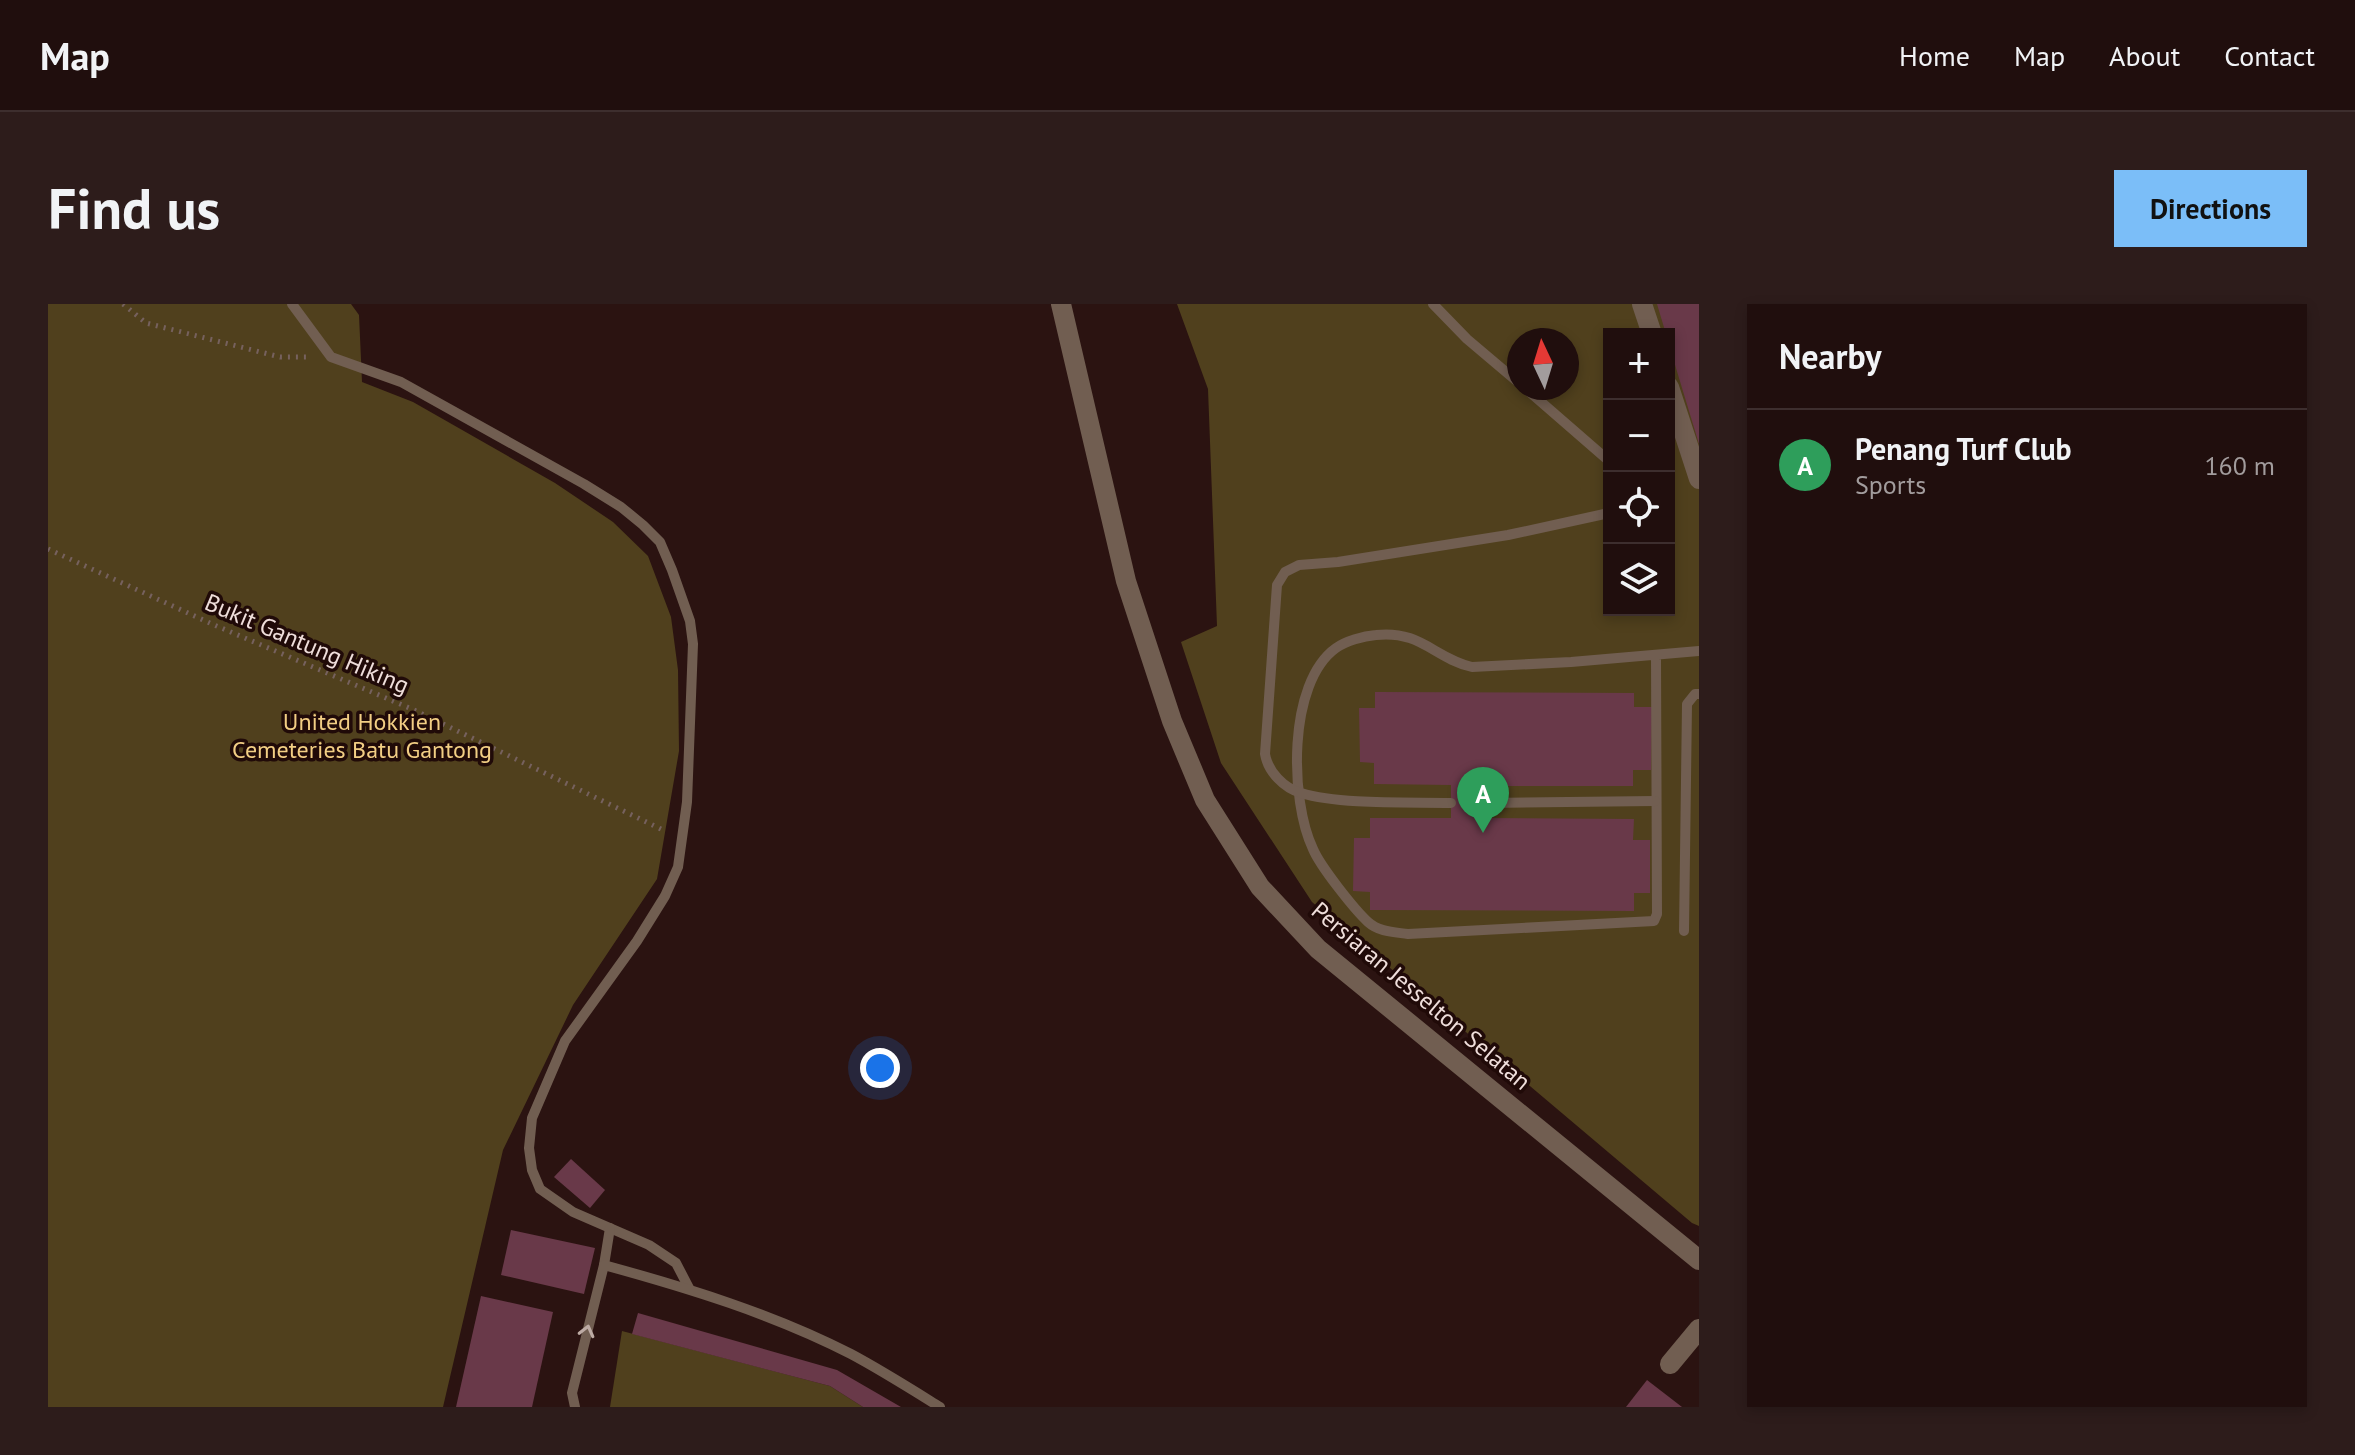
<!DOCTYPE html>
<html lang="en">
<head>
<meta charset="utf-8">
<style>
  :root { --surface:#200e0d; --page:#2d1c1b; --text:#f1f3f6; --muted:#a29c9d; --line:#3d2e2e; --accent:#7bbef8 }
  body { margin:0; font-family:"PT Sans",sans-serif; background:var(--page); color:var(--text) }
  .controls { position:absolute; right:24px; top:24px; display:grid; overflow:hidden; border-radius:0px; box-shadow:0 4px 12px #0003 }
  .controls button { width:72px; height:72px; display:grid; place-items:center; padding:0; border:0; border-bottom:2px solid var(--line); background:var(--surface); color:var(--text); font:40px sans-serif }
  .compass { position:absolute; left:1459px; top:24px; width:72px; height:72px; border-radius:50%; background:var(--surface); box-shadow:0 4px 12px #0003; rotate:356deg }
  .you { position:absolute; left:832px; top:764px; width:28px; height:28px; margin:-20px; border:6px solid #fff; border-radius:50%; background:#1a73e8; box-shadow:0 0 0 12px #1a73e833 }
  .badge { display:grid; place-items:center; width:52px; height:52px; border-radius:50%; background:var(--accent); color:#fff; font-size:26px; font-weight:700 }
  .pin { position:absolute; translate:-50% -66px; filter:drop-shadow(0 2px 4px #0008) }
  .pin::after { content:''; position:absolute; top:42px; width:28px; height:24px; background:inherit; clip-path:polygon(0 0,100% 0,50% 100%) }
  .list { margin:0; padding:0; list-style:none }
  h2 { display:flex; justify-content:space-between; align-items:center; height:104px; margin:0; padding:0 32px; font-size:34px }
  h2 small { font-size:26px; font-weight:400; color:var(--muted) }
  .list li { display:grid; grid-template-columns:52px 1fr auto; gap:24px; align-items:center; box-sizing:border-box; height:112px; padding:0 32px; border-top:2px solid var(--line) }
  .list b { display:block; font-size:30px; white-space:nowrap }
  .list p { margin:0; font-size:26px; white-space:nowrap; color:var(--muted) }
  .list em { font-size:26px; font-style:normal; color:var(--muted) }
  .icon { flex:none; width:44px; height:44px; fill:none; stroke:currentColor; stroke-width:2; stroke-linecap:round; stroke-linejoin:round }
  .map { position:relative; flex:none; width:1651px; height:1103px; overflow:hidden; border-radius:0px }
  header { display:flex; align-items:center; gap:48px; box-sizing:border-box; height:112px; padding:0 40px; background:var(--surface); border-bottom:2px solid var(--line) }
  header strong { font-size:38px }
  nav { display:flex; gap:44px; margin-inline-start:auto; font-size:28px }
  .intro { display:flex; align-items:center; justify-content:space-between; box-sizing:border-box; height:192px; padding:0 48px }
  h1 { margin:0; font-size:56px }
  .button { padding:20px 36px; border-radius:0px; background:var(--accent); color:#111; font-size:28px; font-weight:700 }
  main { display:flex; gap:48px; padding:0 48px }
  aside { flex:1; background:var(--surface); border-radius:0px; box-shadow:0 4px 12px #0003 }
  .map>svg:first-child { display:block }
  .green { fill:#50401d; fill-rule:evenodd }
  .building { fill:#693949 }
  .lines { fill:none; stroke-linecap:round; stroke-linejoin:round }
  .path { stroke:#76615e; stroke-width:5; stroke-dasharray:2 6; stroke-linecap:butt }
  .lane { stroke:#715e51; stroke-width:10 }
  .street { stroke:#715e51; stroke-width:20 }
  .oneway { stroke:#bdaba4 }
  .labels { text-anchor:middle; stroke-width:7; stroke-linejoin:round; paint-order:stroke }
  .street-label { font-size:24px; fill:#efdedb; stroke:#200a08 }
  .park-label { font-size:24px; fill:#f2ce84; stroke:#200a08 }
</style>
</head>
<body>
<header>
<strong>Map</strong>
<nav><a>Home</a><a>Map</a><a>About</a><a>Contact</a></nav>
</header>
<div class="intro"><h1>Find us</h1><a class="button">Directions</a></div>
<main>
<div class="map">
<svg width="1651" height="1103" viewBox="0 0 1651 1103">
  <rect width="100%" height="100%" fill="#2b1311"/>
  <!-- green -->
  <g class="green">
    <path d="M 0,0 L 303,0 L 311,11 L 314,78 L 365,98 L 507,179 L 565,218 L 600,252 L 623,313 L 630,366 L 631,447 L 609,575 L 525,701 L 455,846 L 395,1103 L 0,1103 Z"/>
    <path d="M 1129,0 L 1651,0 L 1651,922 L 1644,919 L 1264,598 L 1173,459 L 1133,338 L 1169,322 L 1160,85 ZM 1561,30 L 1621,30 L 1621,306 L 1561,306 ZM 1471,36 L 1519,36 L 1519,84 L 1471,84 Z"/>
    <path d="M 574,1027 L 782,1082 L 815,1103 L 562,1103 Z"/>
  </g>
  <!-- building -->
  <g class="building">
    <path d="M 1609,0 L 1651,0 L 1651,140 L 1621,41 L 1621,30 L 1618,30 Z"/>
    <path d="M 1327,388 L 1586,389 L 1586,403 L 1604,403 L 1603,466 L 1585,466 L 1585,482 L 1439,482 L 1439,514 L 1586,515 L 1585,536 L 1602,536 L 1602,589 L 1586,589 L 1586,607 L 1322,606 L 1322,588 L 1305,587 L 1306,534 L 1322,534 L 1322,514 L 1403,514 L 1403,481 L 1326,480 L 1326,459 L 1312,458 L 1311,404 L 1327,404 Z"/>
    <path d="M 523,855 L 557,886 L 542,904 L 506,873 Z"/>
    <path d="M 463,926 L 547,944 L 536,990 L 453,971 Z"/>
    <path d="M 433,992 L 505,1008 L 484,1103 L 408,1103 Z"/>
    <path d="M 590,1009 L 789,1066 L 853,1103 L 815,1103 L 782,1082 L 584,1030 Z"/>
    <path d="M 1599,1076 L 1634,1103 L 1578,1103 Z"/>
  </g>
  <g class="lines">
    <!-- path -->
    <g class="path">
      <path d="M 75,0 L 98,19 L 232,53 L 262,53"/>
      <path d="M 0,245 L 164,320 L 366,406 L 617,527"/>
    </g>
    <!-- lane -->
    <g class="lane">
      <path d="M 244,0 L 283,53 L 353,78 L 536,180 L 573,203 L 595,221 L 612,238 L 624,266 L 642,317 L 645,340 L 639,498 L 630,563 L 617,592 L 589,637 L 517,737 L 484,814 L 481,844 L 484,866 L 492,885 L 525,908 L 601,941 L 628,959 L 641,984"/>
      <path d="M 1385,0 L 1419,35 L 1471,79"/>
      <path d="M 1477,84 L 1561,157"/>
      <path d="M 1608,352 L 1609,610 L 1606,617 L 1360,630 C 1346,628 1331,628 1320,618 C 1306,605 1272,562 1265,545 C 1242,497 1239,379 1288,344 C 1298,337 1315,332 1328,331 C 1373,326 1386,354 1424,363 L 1523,358 L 1651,347"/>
      <path d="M 1403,499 C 1361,498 1292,501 1253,489 C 1236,484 1220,468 1217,450 L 1229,281 L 1237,268 L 1251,261 L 1290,258 L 1460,231 L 1561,209"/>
      <path d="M 1439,499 L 1607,497"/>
      <path d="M 1636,627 L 1639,400 L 1647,390 L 1651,390"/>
      <path d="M 556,961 L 562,924"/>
      <path d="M 527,1103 L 524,1089 L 556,961 C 640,984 725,1010 803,1050 C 833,1066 863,1085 892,1103"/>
    </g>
    <!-- street -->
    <g class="street">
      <path d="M 1013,0 L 1078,277 L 1124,417 L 1157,496 L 1212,583 L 1270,645 L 1651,956"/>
      <path d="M 1594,0 L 1604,30"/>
      <path d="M 1621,83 L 1651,175"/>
      <path d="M 1622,1060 L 1651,1025"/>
    </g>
  </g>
  <!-- one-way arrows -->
  <defs><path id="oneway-chevron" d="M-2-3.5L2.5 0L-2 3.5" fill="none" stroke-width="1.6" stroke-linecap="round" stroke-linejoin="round" transform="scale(2)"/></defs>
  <use class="oneway" href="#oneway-chevron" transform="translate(539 1027) rotate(-76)"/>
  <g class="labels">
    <!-- street labels -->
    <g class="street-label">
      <text transform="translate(259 340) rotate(23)" y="8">Bukit Gantung Hiking</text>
      <text transform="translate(1373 692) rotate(40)" y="8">Persiaran Jesselton Selatan</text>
    </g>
    <!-- park labels -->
    <g class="park-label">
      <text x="314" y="426">United Hokkien<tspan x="314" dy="28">Cemeteries Batu Gantong</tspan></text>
    </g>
  </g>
</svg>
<div class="controls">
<button>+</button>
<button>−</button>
<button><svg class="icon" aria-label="locate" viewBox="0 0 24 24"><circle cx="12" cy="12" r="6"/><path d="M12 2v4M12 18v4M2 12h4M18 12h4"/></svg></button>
<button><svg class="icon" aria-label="layers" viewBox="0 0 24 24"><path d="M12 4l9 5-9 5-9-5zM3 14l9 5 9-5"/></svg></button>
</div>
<svg class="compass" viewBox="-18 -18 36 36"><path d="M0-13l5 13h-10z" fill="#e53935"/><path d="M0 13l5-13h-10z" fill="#a29c9d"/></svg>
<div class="you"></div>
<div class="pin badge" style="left:1435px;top:529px;background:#2e9e5b">A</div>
</div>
<aside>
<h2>Nearby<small></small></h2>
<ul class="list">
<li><span class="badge" style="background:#2e9e5b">A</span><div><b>Penang Turf Club</b><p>Sports</p></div><em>160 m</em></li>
</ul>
</aside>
</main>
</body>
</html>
